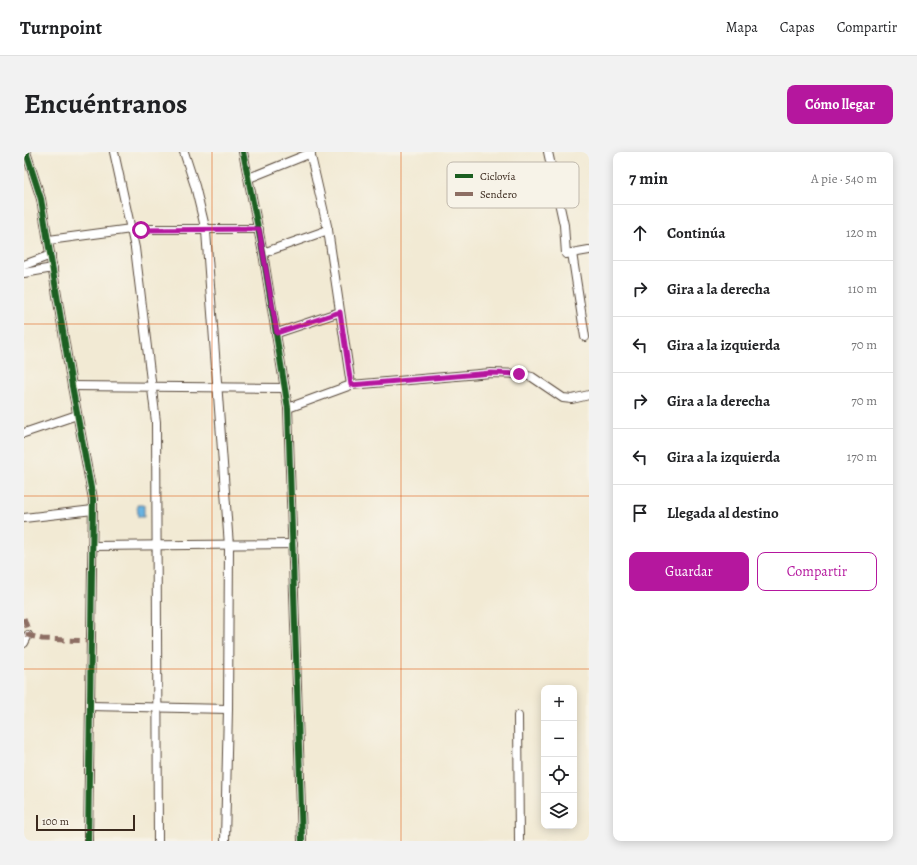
<!DOCTYPE html>
<html lang="es">
<head>
<meta charset="utf-8">
<style>
  :root { --surface:#fff; --page:#f2f2f2; --text:#202124; --muted:#757577; --line:#e0e0e0; --accent:#b5179e }
  body { margin:0; font-family:Alegreya,serif; background:var(--page); color:var(--text) }
  .controls { position:absolute; right:12px; bottom:12px; display:grid; overflow:hidden; border-radius:8px; box-shadow:0 2px 10px #0003 }
  .controls button { width:36px; height:36px; display:grid; place-items:center; padding:0; border:0; border-bottom:1px solid var(--line); background:var(--surface); color:var(--text); font:20px sans-serif }
  .scale { position:absolute; left:12px; bottom:10px; width:99px; box-sizing:border-box; padding-left:4px; border:2px solid #3b2a1e; border-top:0; font-size:11px; line-height:14px; white-space:nowrap; color:#3b2a1e; -webkit-text-stroke:3px #f7f3e8; paint-order:stroke }
  .stop { position:absolute; width:12px; height:12px; margin:-9px; border:3px solid #b5179e; border-radius:50%; background:#fff }
  .stop.end { background:#b5179e; border-color:#fff; box-shadow:0 1px 4px #0008 }
  .list { margin:0; padding:0; list-style:none }
  h2 { display:flex; justify-content:space-between; align-items:center; height:52px; margin:0; padding:0 16px; font-size:17px }
  h2 small { font-size:13px; font-weight:400; color:var(--muted) }
  .list li { display:grid; grid-template-columns:26px 1fr auto; gap:12px; align-items:center; box-sizing:border-box; height:56px; padding:0 16px; border-top:1px solid var(--line) }
  .list b { display:block; font-size:15px; white-space:nowrap }
  .list em { font-size:13px; font-style:normal; color:var(--muted) }
  .actions { display:flex; gap:8px; padding:12px 16px }
  .actions a { flex:1; padding:9px 0; border:1px solid var(--accent); border-radius:8px; text-align:center; font-size:14px; color:var(--accent) }
  .actions .main { background:var(--accent); color:#fff }
  .icon { flex:none; width:22px; height:22px; fill:none; stroke:currentColor; stroke-width:2; stroke-linecap:round; stroke-linejoin:round }
  .map { position:relative; flex:none; width:565px; height:689px; overflow:hidden; border-radius:8px }
  header { display:flex; align-items:center; gap:24px; box-sizing:border-box; height:56px; padding:0 20px; background:var(--surface); border-bottom:1px solid var(--line) }
  header strong { font-size:19px }
  nav { display:flex; gap:22px; margin-inline-start:auto; font-size:14px }
  .intro { display:flex; align-items:center; justify-content:space-between; box-sizing:border-box; height:96px; padding:0 24px }
  h1 { margin:0; font-size:28px }
  .button { padding:10px 18px; border-radius:8px; background:var(--accent); color:#fff; font-size:14px; font-weight:700 }
  main { display:flex; gap:24px; padding:0 24px }
  aside { flex:1; background:var(--surface); border-radius:8px; box-shadow:0 2px 10px #0003 }
  .map>svg:first-child { display:block }
  .water { fill:url(#water-ripples); stroke:#526e80 }
  .lines { fill:none; stroke-linecap:round; stroke-linejoin:round }
  .minor-casing { stroke:#564739; stroke-width:10 }
  .minor { stroke:#fff; stroke-width:8 }
  .quiet { stroke:#8d6e63; stroke-width:5; stroke-dasharray:10 5; stroke-linecap:butt }
  .cycleway-casing { stroke:#f7f3e8; stroke-width:8 }
  .cycleway { stroke:#1b5e20; stroke-width:6 }
  .route { stroke:#b5179e; stroke-width:5 }
  .grid { fill:none; stroke:#df570d; stroke-width:1; stroke-opacity:0.55 }
  .key { fill:#f7f3e8; stroke:#bfb7ab; stroke-width:1 }
  .key-label { font-size:11px; fill:#3b2a1e }
</style>
</head>
<body>
<header>
<strong>Turnpoint</strong>
<nav><a>Mapa</a><a>Capas</a><a>Compartir</a></nav>
</header>
<div class="intro"><h1>Encuéntranos</h1><a class="button">Cómo llegar</a></div>
<main>
<div class="map">
<svg width="565" height="689" viewBox="0 0 565 689">
  <defs>
    <pattern id="water-ripples" width="26" height="14" patternUnits="userSpaceOnUse"><rect width="26" height="14" fill="#68b2e1"/><path d="M2 4q2-2 4 0t4 0M15 11q2-2 4 0t4 0" fill="none" stroke="#5791b6"/></pattern>
  </defs>
  <rect width="100%" height="100%" fill="#f7f3e8"/>
  <filter id="ink" filterUnits="userSpaceOnUse"><feTurbulence type="fractalNoise" baseFrequency=".025" numOctaves="2"/><feDisplacementMap in="SourceGraphic" scale="8" xChannelSelector="R" yChannelSelector="G"/><feConvolveMatrix kernelMatrix="1 2 1 2 8 2 1 2 1" color-interpolation-filters="sRGB"/></filter>
  <filter id="wash" filterUnits="userSpaceOnUse"><feTurbulence type="fractalNoise" baseFrequency=".012" numOctaves="4" result="noise"/><feDisplacementMap in="SourceGraphic" scale="16" xChannelSelector="R" yChannelSelector="G"/><feGaussianBlur stdDeviation="0.9" result="paint"/><feColorMatrix in="noise" values="0 0 0 0 0 0 0 0 0 0 0 0 0 0 0 0 0 1.4 0 .05"/><feComposite in="paint" operator="in"/></filter>
  <g filter="url(#wash)">
    <rect width="100%" height="100%" fill="#f2ead4"/>
    <!-- water -->
    <path class="water" d="M 113,353 L 120,353 L 120,365 L 114,365 Z"/>
  </g>
  <g filter="url(#ink)">
    <g class="lines">
      <!-- minor casing -->
      <g class="minor-casing">
        <g id="minor">
          <path d="M 2,0 L 17,47 L 48,234 L 69,347 L 64,689"/>
          <path d="M 90,0 L 111,96 L 132,270 L 134,689"/>
          <path d="M 160,0 L 171,34 L 182,79 L 205,394 L 204,557 L 201,689"/>
          <path d="M 219,0 L 239,101 L 264,256 L 278,689"/>
          <path d="M 286,0 L 304,78 L 327,233"/>
          <path d="M 524,0 L 540,73 L 542,102 L 565,98"/>
          <path d="M 225,26 L 287,1"/>
          <path d="M 25,88 L 107,77 L 235,77"/>
          <path d="M 239,101 L 304,78"/>
          <path d="M 548,101 L 561,185"/>
          <path d="M 0,113 L 27,103"/>
          <path d="M 0,121 L 29,116"/>
          <path d="M 253,181 L 316,160"/>
          <path d="M 48,234 L 261,236"/>
          <path d="M 264,256 L 327,233 L 467,221 L 495,222 L 508,225 L 539,246 L 548,247 L 565,243"/>
          <path d="M 0,281 L 53,263"/>
          <path d="M 0,366 L 69,358"/>
          <path d="M 68,394 L 269,392"/>
          <path d="M 0,491 L 4,483"/>
          <path d="M 66,554 L 204,557"/>
          <path d="M 494,564 L 495,689"/>
        </g>
      </g>
      <!-- minor -->
      <use href="#minor" class="minor"/>
      <!-- quiet -->
      <path class="quiet" d="M 0,466 L 4,478 L 4,483 L 18,487 L 67,489"/>
      <!-- cycleway casing -->
      <g class="cycleway-casing">
        <g id="cycleway">
          <path d="M 2,0 L 17,47 L 48,234 L 69,347 L 64,689"/>
          <path d="M 219,0 L 239,101 L 264,256 L 278,689"/>
        </g>
      </g>
      <!-- cycleway -->
      <use href="#cycleway" class="cycleway"/>
    </g>
  </g>
  <g class="lines" filter="url(#ink)">
    <!-- route -->
    <path class="route" d="M 117,78 L 235,77 L 253,181 L 316,160 L 327,233 L 467,221 L 495,222"/>
  </g>
  <!-- grid -->
  <path class="grid" d="M 188,0 L 188,689M 377,0 L 377,689M 0,172 L 565,172M 0,344 L 565,344M 0,517 L 565,517"/>
  <!-- legend -->
  <rect x="423" y="10" width="132" height="46" rx="6" class="key"/>
  <rect x="431" y="22" width="18" height="4" fill="#1b5e20"/>
  <rect x="431" y="40" width="18" height="4" fill="#8d6e63"/>
  <g class="key-label">
    <text x="456" y="28">Ciclovía</text>
    <text x="456" y="46">Sendero</text>
  </g>
</svg>
<div class="controls">
<button>+</button>
<button>−</button>
<button><svg class="icon" aria-label="locate" viewBox="0 0 24 24"><circle cx="12" cy="12" r="6"/><path d="M12 2v4M12 18v4M2 12h4M18 12h4"/></svg></button>
<button><svg class="icon" aria-label="layers" viewBox="0 0 24 24"><path d="M12 4l9 5-9 5-9-5zM3 14l9 5 9-5"/></svg></button>
</div>
<div class="scale">100 m</div>
<div class="stop" style="left:117px;top:78px"></div>
<div class="stop end" style="left:495px;top:222px"></div>
</div>
<aside>
<h2>7 min<small>A pie · 540 m</small></h2>
<ul class="list">
<li><svg class="icon" aria-label="ahead" viewBox="0 0 24 24"><path d="M12 20V5M6 11l6-6 6 6"/></svg><div><b>Continúa</b></div><em>120 m</em></li>
<li><svg class="icon" aria-label="right" viewBox="0 0 24 24"><path d="M7 20v-9h11M14 6l5 5-5 5"/></svg><div><b>Gira a la derecha</b></div><em>110 m</em></li>
<li><svg class="icon" aria-label="left" viewBox="0 0 24 24"><path d="M17 20v-9H6M10 6l-5 5 5 5"/></svg><div><b>Gira a la izquierda</b></div><em>70 m</em></li>
<li><svg class="icon" aria-label="right" viewBox="0 0 24 24"><path d="M7 20v-9h11M14 6l5 5-5 5"/></svg><div><b>Gira a la derecha</b></div><em>70 m</em></li>
<li><svg class="icon" aria-label="left" viewBox="0 0 24 24"><path d="M17 20v-9H6M10 6l-5 5 5 5"/></svg><div><b>Gira a la izquierda</b></div><em>170 m</em></li>
<li><svg class="icon" aria-label="arrive" viewBox="0 0 24 24"><path d="M6 21V4h12l-3 4 3 4H6"/></svg><div><b>Llegada al destino</b></div></li>
</ul>
<div class="actions"><a class="main">Guardar</a><a>Compartir</a></div>
</aside>
</main>
</body>
</html>
